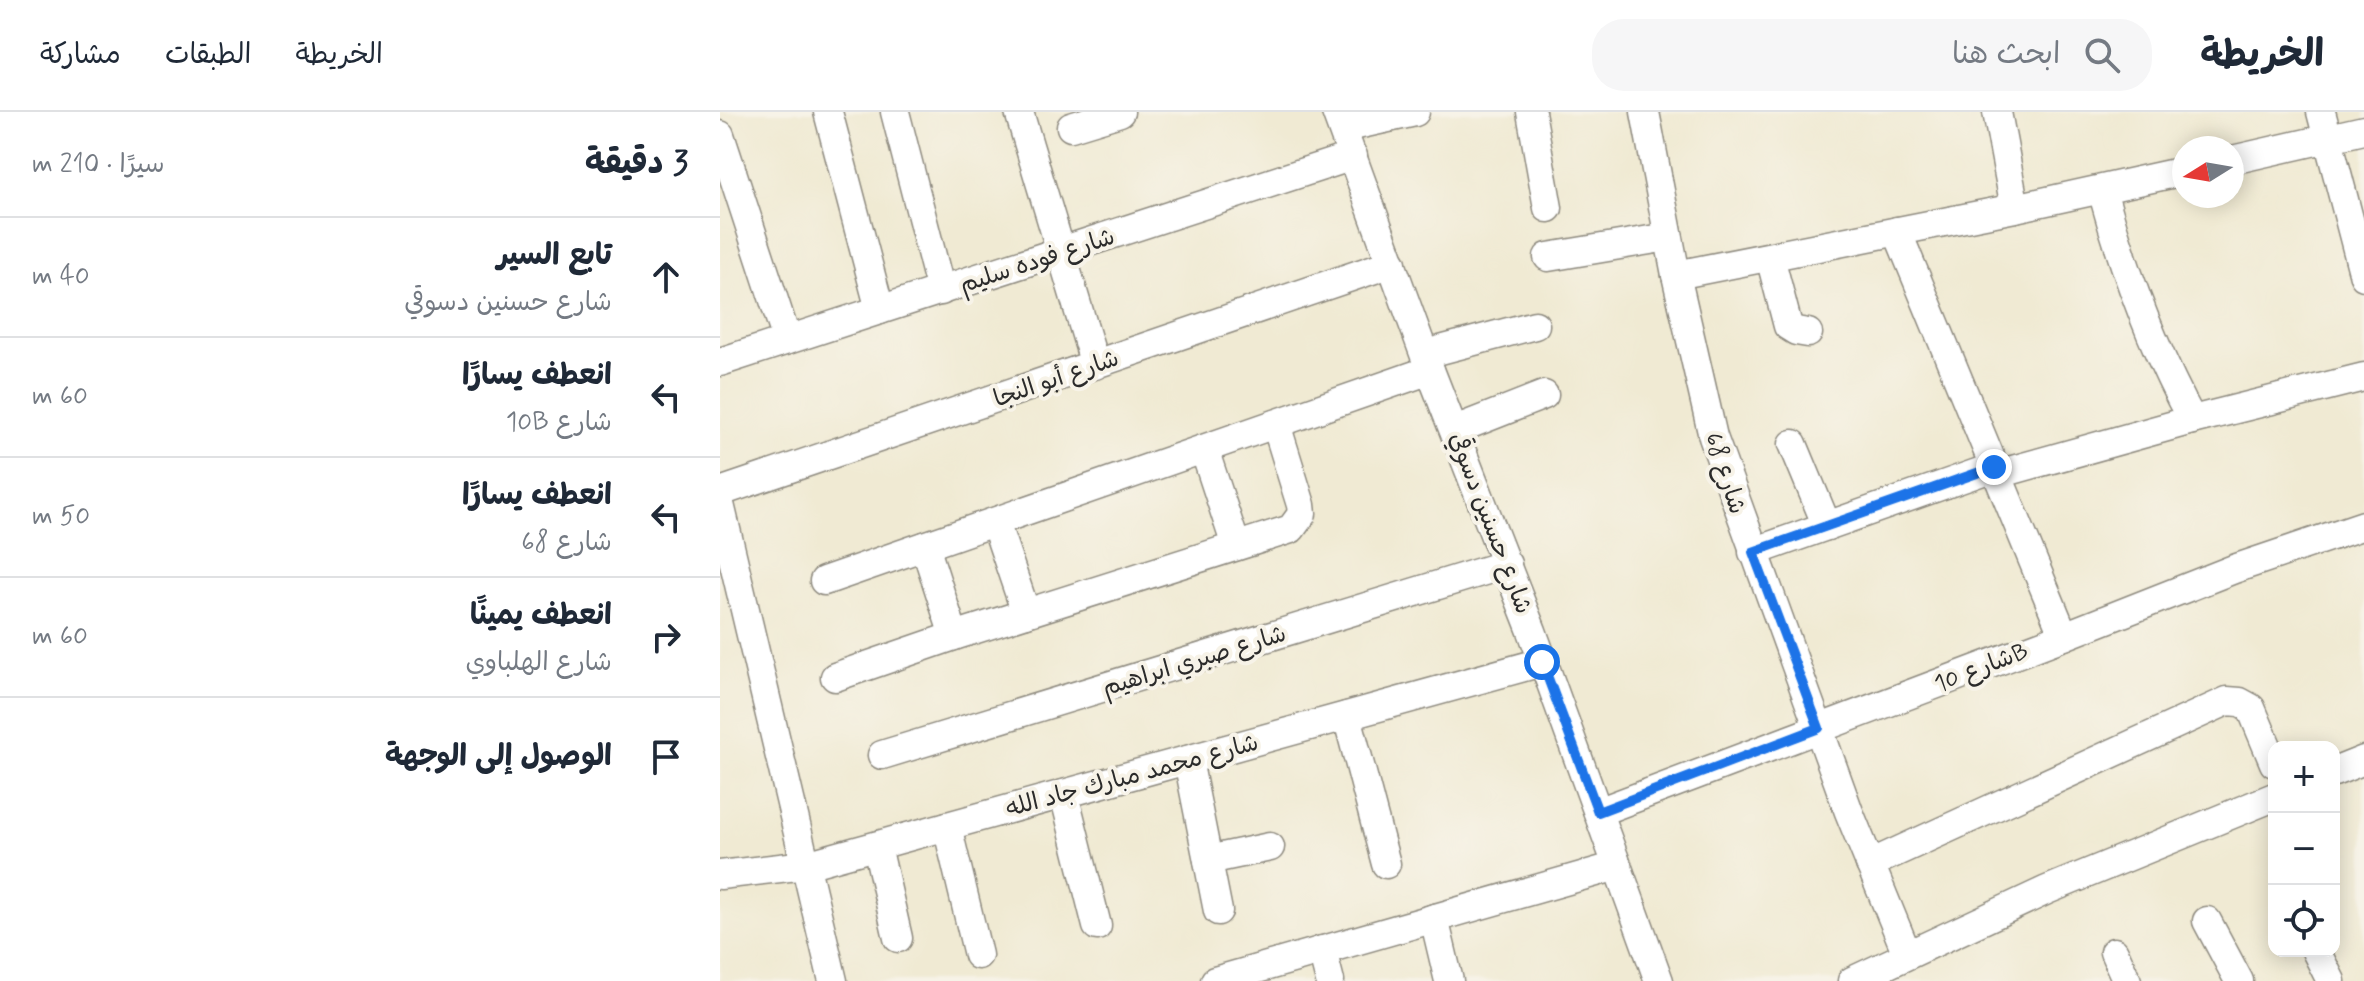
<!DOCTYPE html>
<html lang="ar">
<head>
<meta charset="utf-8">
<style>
  :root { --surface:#fff; --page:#f6f6f7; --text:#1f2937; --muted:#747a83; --line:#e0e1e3 }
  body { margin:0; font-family:Mynerve,"Playpen Sans Arabic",sans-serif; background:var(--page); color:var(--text); direction:rtl }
  .controls { position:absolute; right:24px; bottom:24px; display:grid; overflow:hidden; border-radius:16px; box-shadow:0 4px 20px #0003 }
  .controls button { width:72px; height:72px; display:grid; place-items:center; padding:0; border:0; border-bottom:2px solid var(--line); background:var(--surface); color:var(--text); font:40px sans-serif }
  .compass { position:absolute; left:1452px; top:24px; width:72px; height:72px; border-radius:50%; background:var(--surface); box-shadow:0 4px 20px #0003; rotate:259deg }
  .stop { position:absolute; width:24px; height:24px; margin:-18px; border:6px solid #1a73e8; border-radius:50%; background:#fff }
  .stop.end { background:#1a73e8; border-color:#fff; box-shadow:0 2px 8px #0008 }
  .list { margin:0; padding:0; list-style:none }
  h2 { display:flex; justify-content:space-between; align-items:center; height:104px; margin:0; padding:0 32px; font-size:34px }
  h2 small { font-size:26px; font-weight:400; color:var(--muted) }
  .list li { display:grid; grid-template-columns:52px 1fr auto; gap:24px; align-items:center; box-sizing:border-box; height:120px; padding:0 32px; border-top:2px solid var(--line) }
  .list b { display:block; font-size:30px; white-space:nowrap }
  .list p { margin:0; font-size:26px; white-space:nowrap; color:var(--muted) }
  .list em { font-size:26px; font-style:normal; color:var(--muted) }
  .icon { flex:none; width:44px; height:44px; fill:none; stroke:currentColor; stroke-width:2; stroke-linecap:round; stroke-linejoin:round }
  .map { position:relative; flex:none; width:1644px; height:869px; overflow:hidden; direction:ltr }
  header { display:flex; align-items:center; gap:48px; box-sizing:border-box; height:112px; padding:0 40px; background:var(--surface); border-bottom:2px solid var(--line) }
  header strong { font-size:38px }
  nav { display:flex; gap:44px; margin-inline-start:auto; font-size:28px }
  .search { width:560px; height:72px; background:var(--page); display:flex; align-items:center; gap:20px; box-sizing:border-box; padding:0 28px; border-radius:32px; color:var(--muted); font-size:30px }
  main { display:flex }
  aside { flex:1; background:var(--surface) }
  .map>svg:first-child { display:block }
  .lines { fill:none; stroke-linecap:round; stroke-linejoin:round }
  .minor-casing { stroke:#8e8a7f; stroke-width:31 }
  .minor { stroke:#fff; stroke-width:28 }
  .route { stroke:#1a73e8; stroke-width:10 }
  .labels { text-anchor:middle; stroke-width:8; stroke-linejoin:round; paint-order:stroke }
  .street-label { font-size:24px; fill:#2b2b2b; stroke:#f7f3e8 }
</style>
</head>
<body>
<header>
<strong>الخريطة</strong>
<div class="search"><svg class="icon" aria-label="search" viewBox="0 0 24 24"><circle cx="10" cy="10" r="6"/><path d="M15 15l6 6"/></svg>ابحث هنا</div>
<nav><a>الخريطة</a><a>الطبقات</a><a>مشاركة</a></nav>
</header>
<main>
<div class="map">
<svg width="1644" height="869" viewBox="0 0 1644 869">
  <rect width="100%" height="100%" fill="#f7f3e8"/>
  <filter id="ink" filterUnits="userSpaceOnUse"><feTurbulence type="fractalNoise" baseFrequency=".0125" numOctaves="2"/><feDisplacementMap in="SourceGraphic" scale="16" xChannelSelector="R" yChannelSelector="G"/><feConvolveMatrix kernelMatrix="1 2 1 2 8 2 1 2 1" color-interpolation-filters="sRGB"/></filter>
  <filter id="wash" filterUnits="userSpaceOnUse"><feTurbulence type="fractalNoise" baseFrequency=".006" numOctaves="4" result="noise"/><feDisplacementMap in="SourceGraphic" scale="32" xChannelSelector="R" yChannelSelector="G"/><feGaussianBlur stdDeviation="1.8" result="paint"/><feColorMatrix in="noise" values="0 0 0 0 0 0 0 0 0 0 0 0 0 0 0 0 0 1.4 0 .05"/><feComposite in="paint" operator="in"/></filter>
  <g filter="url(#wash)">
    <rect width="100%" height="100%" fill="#f0ead3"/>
  </g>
  <g filter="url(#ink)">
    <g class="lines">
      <!-- minor casing -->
      <g class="minor-casing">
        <g id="minor">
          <path d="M 108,0 L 160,198"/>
          <path d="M 175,0 L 221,179"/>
          <path d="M 299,0 L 375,253"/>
          <path d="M 616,0 L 710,258 L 812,519 L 939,869"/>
          <path d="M 811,0 L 828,96"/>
          <path d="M 925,0 L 956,163 L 993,325 L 1129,700 L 1187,842"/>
          <path d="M 1277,0 L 1295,96"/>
          <path d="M 1601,0 L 1644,164"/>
          <path d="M 351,15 L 400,0"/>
          <path d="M 623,16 L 695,0"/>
          <path d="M 0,23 L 67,228"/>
          <path d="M 1512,48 L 1644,18"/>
          <path d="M 1382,78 C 1404,159 1432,234 1472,308"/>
          <path d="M 1177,119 L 1344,524"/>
          <path d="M 828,145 L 948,125"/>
          <path d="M 1050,145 L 1068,214 L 1076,219 L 1088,221"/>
          <path d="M 956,163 L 1295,96 L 1464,59"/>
          <path d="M 705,242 L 815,213"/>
          <path d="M 0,250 L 633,44"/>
          <path d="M 735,318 L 824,283"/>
          <path d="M 1073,332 L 1107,414"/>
          <path d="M 484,337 L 516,434"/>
          <path d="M 1278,362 L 1472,308 L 1644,265"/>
          <path d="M 0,380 L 672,151"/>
          <path d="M 0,392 L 113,869"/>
          <path d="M 275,410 L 306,501"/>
          <path d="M 205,434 L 234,524"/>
          <path d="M 1033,440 L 1274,355"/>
          <path d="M 104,469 L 710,258"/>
          <path d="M 115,565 L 234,524 L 571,417 L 582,402 L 581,393 L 556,312"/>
          <path d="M 627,604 L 666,752"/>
          <path d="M 162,643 L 787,452"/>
          <path d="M 468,648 L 498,799"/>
          <path d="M 1614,660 L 1644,648"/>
          <path d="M 344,682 L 377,814"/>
          <path d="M 878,700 L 1344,524 L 1514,457 L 1644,413"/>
          <path d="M 227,714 L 258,843"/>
          <path d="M 157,734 L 178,826"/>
          <path d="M 488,748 L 550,735"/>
          <path d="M 1150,752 L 1507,589 L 1520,590 L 1531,596 L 1554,651"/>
          <path d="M 0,763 L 86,753 L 822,550"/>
          <path d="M 714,806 L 729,869"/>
          <path d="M 1487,809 L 1519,869"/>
          <path d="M 602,838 L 610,869"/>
          <path d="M 1596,839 L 1611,869"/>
          <path d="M 1394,840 L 1407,869"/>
          <path d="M 495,869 L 897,754"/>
          <path d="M 1132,869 L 1327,778 L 1554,685"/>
        </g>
      </g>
      <!-- minor -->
      <use href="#minor" class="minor"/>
    </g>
  </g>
  <g class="lines" filter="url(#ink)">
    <!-- route -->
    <path class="route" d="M 822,550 L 878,700 L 1099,616 L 1033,440 L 1274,355"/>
  </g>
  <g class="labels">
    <!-- street labels -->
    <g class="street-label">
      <text transform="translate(317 148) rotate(-18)" y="8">شارع فوده سليم</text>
      <text transform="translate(336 266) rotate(-19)" y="8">شارع أبو النجا</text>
      <text transform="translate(1006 361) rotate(72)" y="8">شارع 68</text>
      <text transform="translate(771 411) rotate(69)" y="8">شارع حسنين دسوقي</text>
      <text transform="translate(474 548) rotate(-17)" y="8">شارع صبري ابراهيم</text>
      <text transform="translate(1261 555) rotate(-21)" y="8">شارع 10B</text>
      <text transform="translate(412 663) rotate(-15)" y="8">شارع محمد مبارك جاد الله</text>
    </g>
  </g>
</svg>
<div class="controls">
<button>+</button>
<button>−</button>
<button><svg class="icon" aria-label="locate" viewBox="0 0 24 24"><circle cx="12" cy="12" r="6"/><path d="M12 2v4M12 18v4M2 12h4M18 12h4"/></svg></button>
</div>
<svg class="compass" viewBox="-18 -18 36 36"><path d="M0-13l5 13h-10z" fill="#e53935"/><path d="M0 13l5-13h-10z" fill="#747a83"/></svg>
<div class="stop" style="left:822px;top:550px"></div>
<div class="stop end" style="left:1274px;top:355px"></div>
</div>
<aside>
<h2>3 دقيقة<small>سيرًا · 210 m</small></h2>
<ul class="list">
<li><svg class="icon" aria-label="ahead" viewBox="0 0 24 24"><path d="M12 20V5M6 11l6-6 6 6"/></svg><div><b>تابع السير</b><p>شارع حسنين دسوقي</p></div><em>40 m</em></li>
<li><svg class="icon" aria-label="left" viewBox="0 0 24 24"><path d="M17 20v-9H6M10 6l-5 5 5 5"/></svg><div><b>انعطف يسارًا</b><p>شارع 10B</p></div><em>60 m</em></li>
<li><svg class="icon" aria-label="left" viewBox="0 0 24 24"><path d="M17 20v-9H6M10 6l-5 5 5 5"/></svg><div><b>انعطف يسارًا</b><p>شارع 68</p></div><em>50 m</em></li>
<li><svg class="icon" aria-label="right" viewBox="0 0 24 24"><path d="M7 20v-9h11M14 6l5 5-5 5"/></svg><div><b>انعطف يمينًا</b><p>شارع الهلباوي</p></div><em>60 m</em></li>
<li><svg class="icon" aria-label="arrive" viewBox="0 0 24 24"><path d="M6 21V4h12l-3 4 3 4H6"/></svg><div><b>الوصول إلى الوجهة</b></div></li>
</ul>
</aside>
</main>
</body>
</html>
